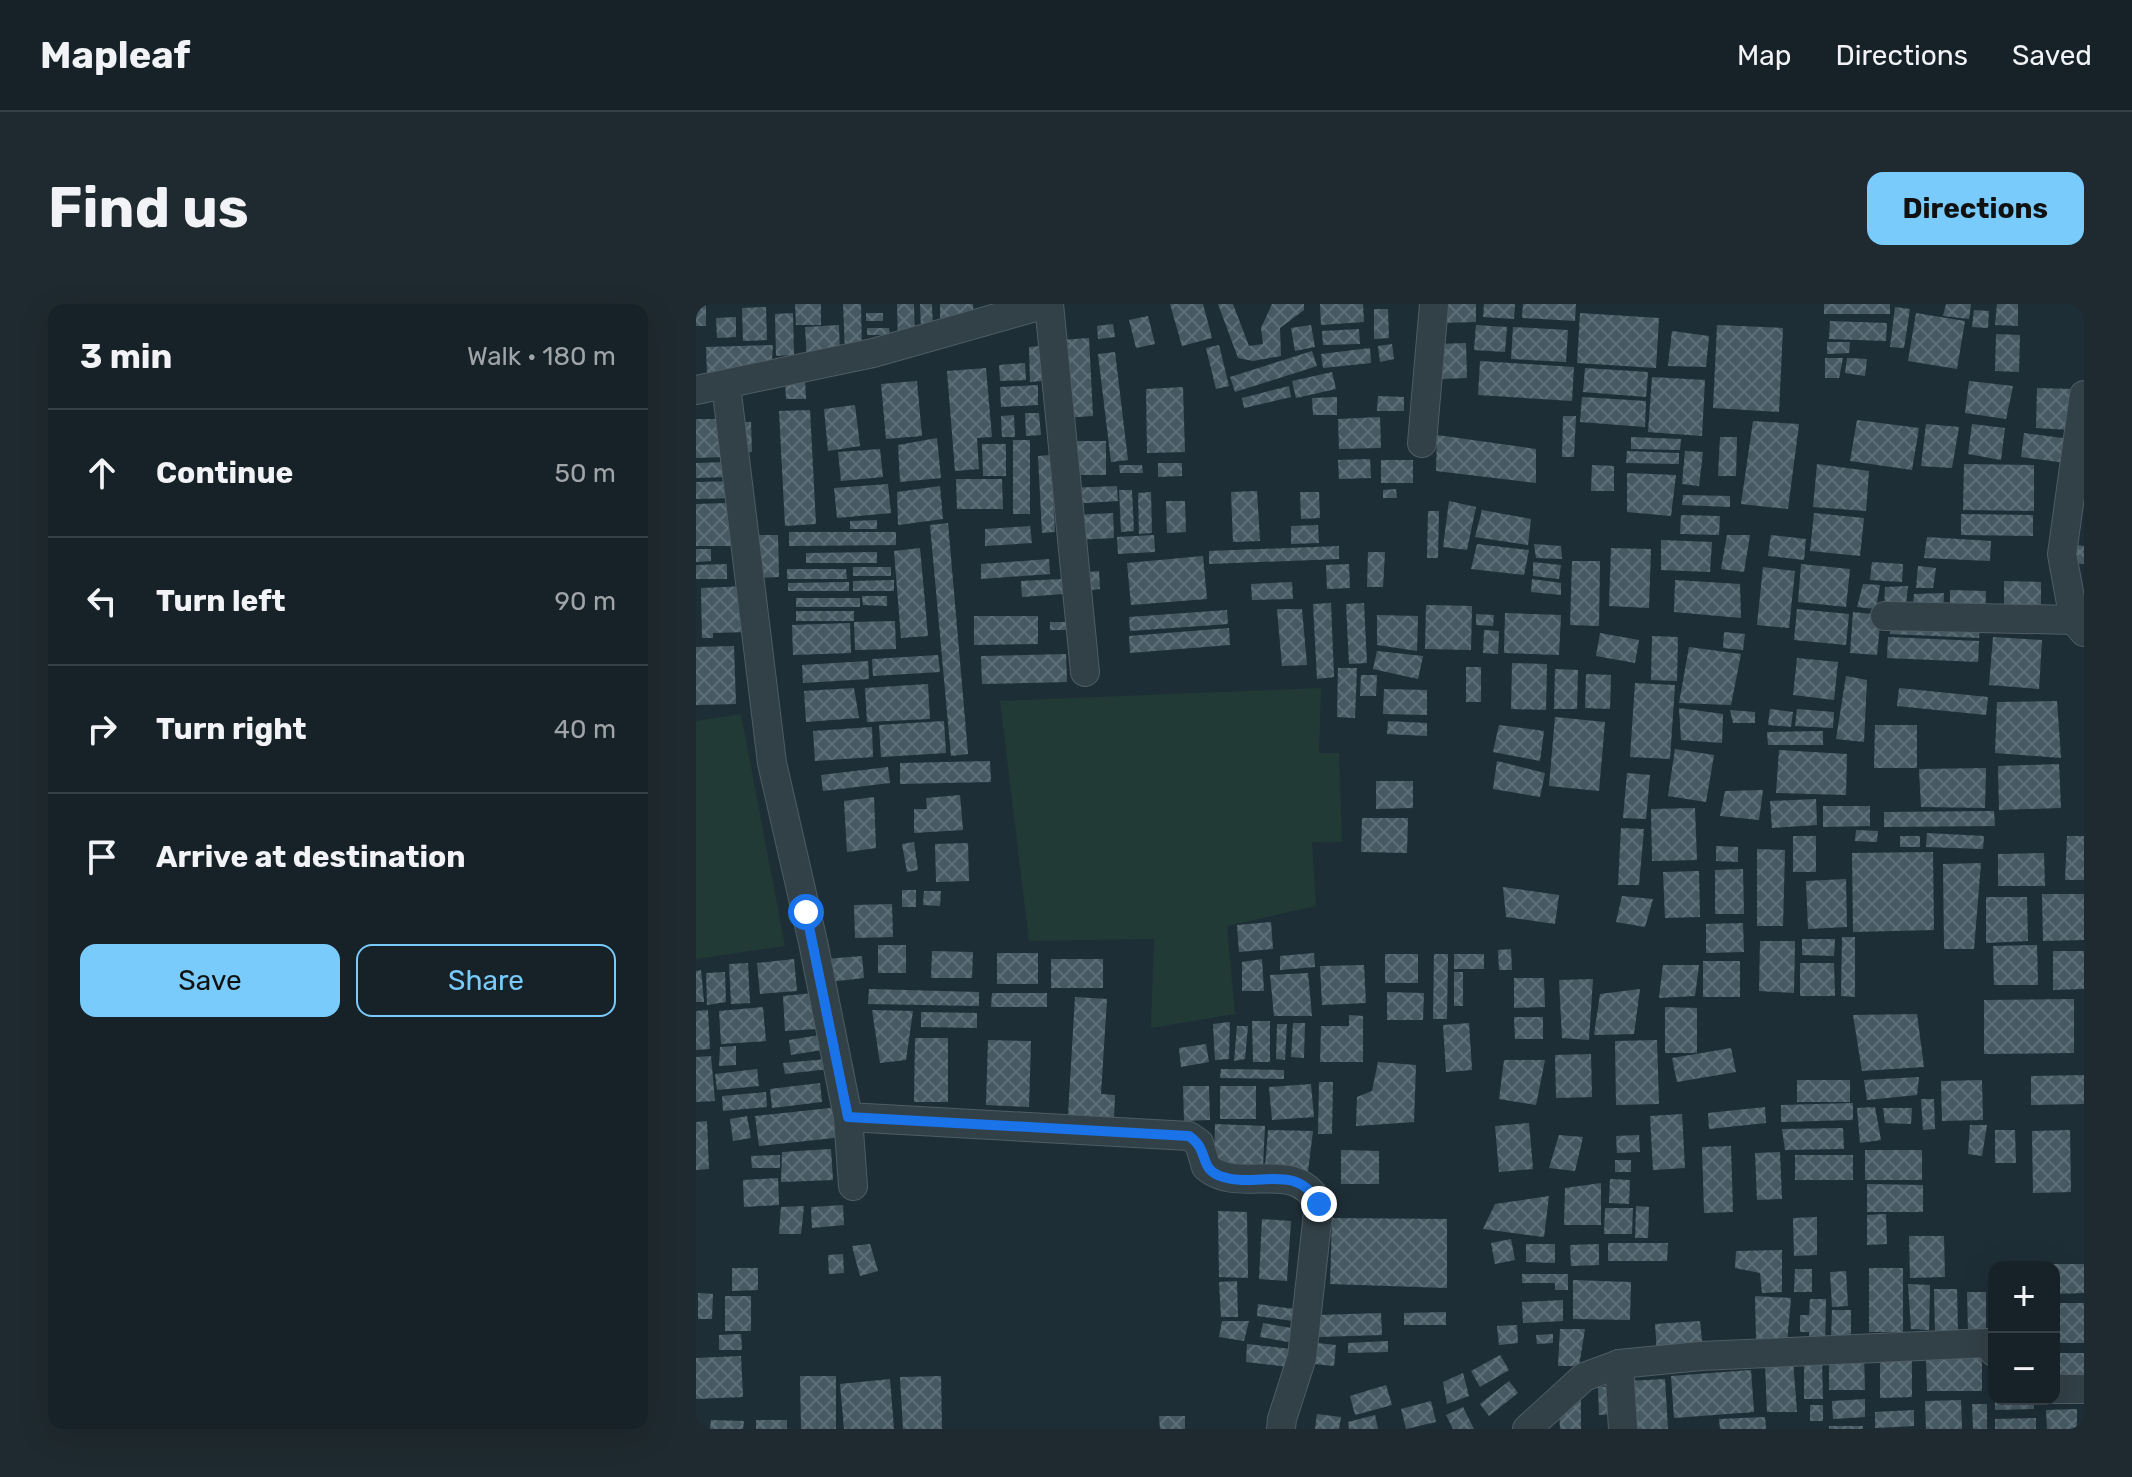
<!DOCTYPE html>
<html lang="en">
<head>
<meta charset="utf-8">
<style>
  :root { --surface:#162228; --page:#1f2a30; --text:#f1f3f6; --muted:#9ea4a8; --line:#353f45; --accent:#79cbfb }
  body { margin:0; font-family:Rubik,sans-serif; background:var(--page); color:var(--text) }
  .controls { position:absolute; right:24px; bottom:24px; display:grid; overflow:hidden; border-radius:16px; box-shadow:0 8px 32px #0002 }
  .controls button { width:72px; height:72px; display:grid; place-items:center; padding:0; border:0; border-bottom:2px solid var(--line); background:var(--surface); color:var(--text); font:40px sans-serif }
  .stop { position:absolute; width:24px; height:24px; margin:-18px; border:6px solid #1a73e8; border-radius:50%; background:#fff }
  .stop.end { background:#1a73e8; border-color:#fff; box-shadow:0 2px 8px #0008 }
  .list { margin:0; padding:0; list-style:none }
  h2 { display:flex; justify-content:space-between; align-items:center; height:104px; margin:0; padding:0 32px; font-size:34px }
  h2 small { font-size:26px; font-weight:400; color:var(--muted) }
  .list li { display:grid; grid-template-columns:52px 1fr auto; gap:24px; align-items:center; box-sizing:border-box; height:128px; padding:0 32px; border-top:2px solid var(--line) }
  .list b { display:block; font-size:30px; white-space:nowrap }
  .list em { font-size:26px; font-style:normal; color:var(--muted) }
  .actions { display:flex; gap:16px; padding:24px 32px }
  .actions a { flex:1; padding:18px 0; border:2px solid var(--accent); border-radius:16px; text-align:center; font-size:28px; color:var(--accent) }
  .actions .main { background:var(--accent); color:#111 }
  .icon { flex:none; width:44px; height:44px; fill:none; stroke:currentColor; stroke-width:2; stroke-linecap:round; stroke-linejoin:round }
  .map { position:relative; flex:none; width:1388px; height:1125px; overflow:hidden; border-radius:16px }
  header { display:flex; align-items:center; gap:48px; box-sizing:border-box; height:112px; padding:0 40px; background:var(--surface); border-bottom:2px solid var(--line) }
  header strong { font-size:38px }
  nav { display:flex; gap:44px; margin-inline-start:auto; font-size:28px }
  .intro { display:flex; align-items:center; justify-content:space-between; box-sizing:border-box; height:192px; padding:0 48px }
  h1 { margin:0; font-size:56px }
  .button { padding:20px 36px; border-radius:16px; background:var(--accent); color:#111; font-size:28px; font-weight:700 }
  main { display:flex; gap:48px; padding:0 48px }
  aside { flex:1; background:var(--surface); border-radius:16px; box-shadow:0 8px 32px #0002 }
  .map>svg:first-child { display:block }
  .park { fill:#213a36 }
  .building { fill:url(#building-cross-hatch) }
  .lines { fill:none; stroke-linecap:round; stroke-linejoin:round }
  .street-casing { stroke:#4f5d65; stroke-width:30 }
  .street { stroke:#324047; stroke-width:28 }
  .route { stroke:#1a73e8; stroke-width:10 }
</style>
</head>
<body>
<header>
<strong>Mapleaf</strong>
<nav><a>Map</a><a>Directions</a><a>Saved</a></nav>
</header>
<div class="intro"><h1>Find us</h1><a class="button">Directions</a></div>
<main>
<aside>
<h2>3 min<small>Walk · 180 m</small></h2>
<ul class="list">
<li><svg class="icon" aria-label="ahead" viewBox="0 0 24 24"><path d="M12 20V5M6 11l6-6 6 6"/></svg><div><b>Continue</b></div><em>50 m</em></li>
<li><svg class="icon" aria-label="left" viewBox="0 0 24 24"><path d="M17 20v-9H6M10 6l-5 5 5 5"/></svg><div><b>Turn left</b></div><em>90 m</em></li>
<li><svg class="icon" aria-label="right" viewBox="0 0 24 24"><path d="M7 20v-9h11M14 6l5 5-5 5"/></svg><div><b>Turn right</b></div><em>40 m</em></li>
<li><svg class="icon" aria-label="arrive" viewBox="0 0 24 24"><path d="M6 21V4h12l-3 4 3 4H6"/></svg><div><b>Arrive at destination</b></div></li>
</ul>
<div class="actions"><a class="main">Save</a><a>Share</a></div>
</aside>
<div class="map">
<svg width="1388" height="1125" viewBox="0 0 1388 1125">
  <defs>
    <pattern id="building-cross-hatch" width="8" height="8" patternUnits="userSpaceOnUse" patternTransform="scale(2)"><rect width="8" height="8" fill="#465963"/><path d="M0 0l8 8M0 8l8-8" fill="none" stroke="#5e6f78"/></pattern>
  </defs>
  <rect width="100%" height="100%" fill="#1e2e36"/>
  <!-- park -->
  <g class="park">
    <path d="M 625,384 L 623,449 L 643,449 L 646,538 L 616,538 L 620,602 L 531,622 L 539,710 L 455,724 L 458,635 L 333,637 L 304,397 Z"/>
    <path d="M 45,410 L 89,642 L 0,655 L 0,417 Z"/>
  </g>
  <!-- building -->
  <g class="building">
    <rect x="0" y="0" width="10" height="22"/>
    <path d="M 99,0 L 125,0 L 125,21 L 100,21 Z"/>
    <path d="M 147,0 L 165,0 L 166,48 L 149,49 Z"/>
    <path d="M 201,0 L 218,0 L 219,38 L 202,38 Z"/>
    <path d="M 224,0 L 236,0 L 237,27 L 225,27 Z"/>
    <path d="M 244,0 L 277,0 L 278,13 L 244,14 Z"/>
    <path d="M 474,0 L 507,0 L 516,34 L 486,42 Z"/>
    <path d="M 522,0 L 537,0 L 553,42 L 567,40 L 565,24 L 576,0 L 608,0 L 608,6 L 584,24 L 585,52 L 557,57 L 542,54 Z"/>
    <path d="M 624,0 L 667,0 L 668,18 L 625,21 Z"/>
    <path d="M 742,0 L 780,0 L 780,18 L 743,19 Z"/>
    <path d="M 788,0 L 819,0 L 818,15 L 787,13 Z"/>
    <path d="M 827,0 L 880,0 L 879,17 L 826,14 Z"/>
    <rect x="1128" y="0" width="66" height="10"/>
    <path d="M 1250,0 L 1275,0 L 1273,15 L 1247,12 Z"/>
    <path d="M 1301,0 L 1322,0 L 1322,22 L 1299,21 Z"/>
    <path d="M 70,3 L 71,36 L 47,37 L 46,4 Z"/>
    <path d="M 1199,3 L 1214,5 L 1208,44 L 1194,43 Z"/>
    <path d="M 678,5 L 692,5 L 693,34 L 678,35 Z"/>
    <path d="M 1278,6 L 1293,7 L 1292,24 L 1276,23 Z"/>
    <path d="M 97,9 L 98,51 L 80,52 L 79,10 Z"/>
    <rect x="170" y="9" width="17" height="8"/>
    <path d="M 884,9 L 963,14 L 960,64 L 881,59 Z"/>
    <path d="M 1220,9 L 1269,17 L 1261,65 L 1212,57 Z"/>
    <path d="M 452,12 L 459,40 L 440,44 L 433,16 Z"/>
    <path d="M 40,13 L 40,33 L 21,34 L 20,14 Z"/>
    <path d="M 1134,17 L 1191,19 L 1190,37 L 1133,35 Z"/>
    <path d="M 417,20 L 419,33 L 402,35 L 401,22 Z"/>
    <path d="M 143,21 L 144,52 L 111,56 L 109,23 Z"/>
    <path d="M 615,21 L 619,43 L 599,47 L 595,24 Z"/>
    <path d="M 780,21 L 811,23 L 809,48 L 778,46 Z"/>
    <path d="M 1021,21 L 1087,24 L 1083,108 L 1017,104 Z"/>
    <path d="M 817,23 L 872,26 L 870,58 L 815,55 Z"/>
    <path d="M 171,24 L 193,24 L 194,31 L 171,31 Z"/>
    <path d="M 663,25 L 664,40 L 627,41 L 626,27 Z"/>
    <path d="M 976,27 L 1013,32 L 1010,63 L 972,62 Z"/>
    <path d="M 1300,30 L 1324,31 L 1323,68 L 1299,67 Z"/>
    <path d="M 393,34 L 397,112 L 368,114 L 364,36 Z"/>
    <path d="M 1131,38 L 1154,38 L 1153,49 L 1131,50 Z"/>
    <path d="M 770,39 L 771,74 L 742,75 L 740,40 Z"/>
    <path d="M 696,40 L 698,55 L 684,58 L 682,42 Z"/>
    <path d="M 77,41 L 75,68 L 11,71 L 10,43 Z"/>
    <path d="M 523,41 L 533,82 L 520,85 L 510,44 Z"/>
    <path d="M 344,42 L 346,77 L 334,78 L 333,43 Z"/>
    <path d="M 674,44 L 675,59 L 627,64 L 625,50 Z"/>
    <path d="M 616,47 L 621,62 L 539,88 L 534,73 Z"/>
    <path d="M 419,48 L 432,156 L 415,158 L 402,50 Z"/>
    <path d="M 1129,54 L 1147,54 L 1143,74 L 1129,74 Z"/>
    <path d="M 1151,54 L 1171,55 L 1169,72 L 1149,69 Z"/>
    <path d="M 784,57 L 878,63 L 876,97 L 782,91 Z"/>
    <path d="M 329,59 L 330,76 L 304,77 L 303,61 Z"/>
    <path d="M 290,64 L 296,133 L 281,134 L 283,165 L 259,167 L 251,67 Z"/>
    <path d="M 889,64 L 952,68 L 950,93 L 887,88 Z"/>
    <path d="M 636,68 L 640,85 L 600,94 L 596,77 Z"/>
    <path d="M 956,73 L 1009,76 L 1006,132 L 952,128 Z"/>
    <path d="M 109,75 L 110,95 L 90,95 L 89,76 Z"/>
    <path d="M 221,77 L 226,132 L 190,135 L 185,80 Z"/>
    <path d="M 1273,77 L 1317,82 L 1310,115 L 1269,109 Z"/>
    <path d="M 342,81 L 342,101 L 305,103 L 304,83 Z"/>
    <path d="M 593,82 L 595,93 L 548,104 L 546,94 Z"/>
    <path d="M 487,83 L 489,148 L 451,149 L 450,85 Z"/>
    <path d="M 1341,84 L 1378,85 L 1376,126 L 1340,124 Z"/>
    <path d="M 682,92 L 708,93 L 708,107 L 681,107 Z"/>
    <path d="M 641,93 L 641,111 L 617,111 L 616,94 Z"/>
    <path d="M 886,93 L 950,97 L 949,123 L 884,118 Z"/>
    <path d="M 159,101 L 164,142 L 132,147 L 128,105 Z"/>
    <path d="M 114,106 L 120,220 L 89,222 L 83,107 Z"/>
    <path d="M 329,109 L 343,109 L 345,131 L 330,132 Z"/>
    <path d="M 318,111 L 319,133 L 306,133 L 305,112 Z"/>
    <path d="M 867,112 L 880,112 L 878,153 L 866,153 Z"/>
    <path d="M 684,113 L 685,144 L 643,145 L 642,115 Z"/>
    <path d="M 0,115 L 26,115 L 27,153 L 0,154 Z"/>
    <path d="M 1161,116 L 1223,124 L 1216,166 L 1154,157 Z"/>
    <path d="M 1057,117 L 1103,120 L 1092,205 L 1045,200 Z"/>
    <path d="M 41,118 L 55,118 L 56,148 L 42,148 Z"/>
    <path d="M 1230,120 L 1263,123 L 1256,164 L 1225,162 Z"/>
    <path d="M 1276,120 L 1309,124 L 1305,156 L 1272,150 Z"/>
    <path d="M 1328,129 L 1374,135 L 1371,159 L 1325,153 Z"/>
    <path d="M 741,131 L 840,145 L 840,179 L 740,167 Z"/>
    <path d="M 935,133 L 985,135 L 984,146 L 935,145 Z"/>
    <path d="M 1024,133 L 1041,133 L 1040,172 L 1022,172 Z"/>
    <path d="M 241,134 L 245,174 L 204,178 L 202,141 Z"/>
    <rect x="317" y="136" width="17" height="74"/>
    <rect x="373" y="137" width="37" height="34"/>
    <path d="M 286,140 L 310,140 L 310,172 L 287,172 Z"/>
    <path d="M 184,145 L 187,173 L 145,177 L 142,148 Z"/>
    <path d="M 931,147 L 983,149 L 983,160 L 930,159 Z"/>
    <path d="M 989,147 L 1007,148 L 1003,182 L 986,180 Z"/>
    <path d="M 355,151 L 359,228 L 346,229 L 342,152 Z"/>
    <path d="M 674,155 L 675,174 L 643,175 L 642,156 Z"/>
    <rect x="685" y="156" width="32" height="23"/>
    <path d="M 31,158 L 31,173 L 0,174 L 0,159 Z"/>
    <path d="M 462,159 L 486,159 L 486,172 L 462,173 Z"/>
    <path d="M 1121,160 L 1173,167 L 1170,207 L 1117,203 Z"/>
    <path d="M 1268,160 L 1338,161 L 1338,207 L 1267,206 Z"/>
    <path d="M 423,161 L 446,161 L 447,169 L 424,169 Z"/>
    <path d="M 896,161 L 918,162 L 918,187 L 895,187 Z"/>
    <path d="M 931,169 L 980,171 L 975,212 L 931,208 Z"/>
    <path d="M 260,175 L 306,175 L 307,205 L 261,205 Z"/>
    <path d="M 40,177 L 40,194 L 0,195 L 0,178 Z"/>
    <path d="M 192,180 L 195,209 L 141,214 L 138,184 Z"/>
    <path d="M 244,182 L 247,215 L 202,221 L 201,188 Z"/>
    <path d="M 421,182 L 422,197 L 374,200 L 373,184 Z"/>
    <path d="M 700,185 L 701,194 L 687,194 L 687,186 Z"/>
    <path d="M 423,186 L 436,186 L 438,227 L 425,228 Z"/>
    <path d="M 561,187 L 564,237 L 537,238 L 535,188 Z"/>
    <path d="M 455,188 L 456,229 L 443,230 L 442,189 Z"/>
    <path d="M 604,188 L 623,188 L 624,214 L 605,215 Z"/>
    <path d="M 987,191 L 1034,192 L 1034,203 L 986,201 Z"/>
    <path d="M 470,197 L 489,197 L 490,228 L 471,229 Z"/>
    <path d="M 753,197 L 780,203 L 771,246 L 747,243 Z"/>
    <path d="M 31,199 L 35,242 L 0,242 L 0,200 Z"/>
    <path d="M 786,206 L 835,215 L 832,241 L 779,233 Z"/>
    <path d="M 732,207 L 743,207 L 742,254 L 731,254 Z"/>
    <path d="M 417,209 L 418,234 L 380,236 L 378,211 Z"/>
    <path d="M 1118,209 L 1168,214 L 1164,252 L 1114,247 Z"/>
    <path d="M 1265,210 L 1337,211 L 1337,232 L 1265,231 Z"/>
    <path d="M 985,211 L 1024,212 L 1023,231 L 984,230 Z"/>
    <path d="M 181,216 L 181,225 L 154,225 L 154,217 Z"/>
    <path d="M 252,219 L 272,450 L 255,452 L 234,221 Z"/>
    <path d="M 622,221 L 623,239 L 595,240 L 595,222 Z"/>
    <path d="M 334,222 L 336,239 L 289,242 L 289,225 Z"/>
    <path d="M 93,228 L 200,228 L 200,241 L 93,242 Z"/>
    <path d="M 59,231 L 82,231 L 83,273 L 60,274 Z"/>
    <path d="M 458,231 L 459,248 L 422,250 L 421,233 Z"/>
    <path d="M 1031,231 L 1054,231 L 1048,268 L 1025,265 Z"/>
    <path d="M 1075,231 L 1110,235 L 1108,256 L 1072,252 Z"/>
    <path d="M 1231,233 L 1295,237 L 1294,257 L 1228,254 Z"/>
    <path d="M 965,236 L 1016,238 L 1014,268 L 965,266 Z"/>
    <path d="M 781,240 L 833,246 L 828,271 L 775,265 Z"/>
    <path d="M 838,240 L 865,242 L 866,255 L 840,254 Z"/>
    <path d="M 1381,241 L 1388,242 L 1388,260 L 1378,259 Z"/>
    <path d="M 643,242 L 643,255 L 513,260 L 513,247 Z"/>
    <path d="M 224,244 L 232,332 L 205,334 L 198,247 Z"/>
    <path d="M 915,244 L 955,245 L 953,304 L 913,302 Z"/>
    <path d="M 0,245 L 15,245 L 15,257 L 0,258 Z"/>
    <path d="M 181,248 L 181,259 L 110,259 L 110,249 Z"/>
    <path d="M 672,248 L 689,248 L 687,283 L 671,283 Z"/>
    <path d="M 507,252 L 511,295 L 435,301 L 431,259 Z"/>
    <path d="M 353,255 L 354,270 L 285,275 L 285,260 Z"/>
    <path d="M 876,257 L 904,257 L 903,322 L 874,321 Z"/>
    <path d="M 837,258 L 865,261 L 863,275 L 837,272 Z"/>
    <path d="M 1176,258 L 1207,260 L 1206,278 L 1174,276 Z"/>
    <path d="M 31,260 L 31,275 L 0,275 L 0,261 Z"/>
    <path d="M 653,260 L 654,284 L 631,285 L 630,261 Z"/>
    <path d="M 1105,260 L 1154,265 L 1150,303 L 1102,298 Z"/>
    <path d="M 1222,262 L 1240,264 L 1237,284 L 1220,284 Z"/>
    <rect x="157" y="263" width="38" height="9"/>
    <path d="M 1067,263 L 1099,267 L 1093,324 L 1061,321 Z"/>
    <path d="M 91,265 L 150,265 L 151,275 L 91,275 Z"/>
    <path d="M 403,267 L 404,285 L 394,286 L 393,268 Z"/>
    <path d="M 366,275 L 367,290 L 326,293 L 325,277 Z"/>
    <path d="M 836,275 L 865,279 L 865,291 L 835,288 Z"/>
    <path d="M 198,276 L 198,287 L 157,287 L 157,277 Z"/>
    <path d="M 979,276 L 1044,280 L 1045,314 L 978,308 Z"/>
    <path d="M 1308,277 L 1345,278 L 1345,308 L 1308,308 Z"/>
    <path d="M 153,278 L 153,287 L 92,287 L 92,279 Z"/>
    <path d="M 596,278 L 597,295 L 556,296 L 555,280 Z"/>
    <path d="M 1167,280 L 1184,281 L 1180,305 L 1161,303 Z"/>
    <path d="M 51,282 L 51,328 L 17,329 L 17,334 L 6,334 L 5,284 Z"/>
    <path d="M 1212,282 L 1209,309 L 1188,307 L 1189,283 Z"/>
    <path d="M 1254,286 L 1290,287 L 1289,310 L 1254,309 Z"/>
    <path d="M 1248,289 L 1247,309 L 1216,308 L 1218,290 Z"/>
    <path d="M 166,292 L 191,292 L 191,302 L 167,301 Z"/>
    <rect x="100" y="294" width="64" height="9"/>
    <path d="M 635,299 L 638,373 L 621,375 L 617,300 Z"/>
    <path d="M 668,299 L 671,359 L 653,360 L 650,300 Z"/>
    <path d="M 730,301 L 776,302 L 775,346 L 729,345 Z"/>
    <path d="M 581,305 L 606,305 L 611,361 L 586,362 Z"/>
    <path d="M 1101,305 L 1153,310 L 1150,341 L 1098,336 Z"/>
    <path d="M 531,306 L 532,320 L 434,327 L 433,313 Z"/>
    <rect x="100" y="307" width="58" height="10"/>
    <path d="M 1157,308 L 1185,311 L 1181,351 L 1154,349 Z"/>
    <path d="M 809,309 L 865,311 L 863,351 L 808,349 Z"/>
    <path d="M 780,310 L 798,311 L 797,322 L 780,321 Z"/>
    <path d="M 681,311 L 722,312 L 721,347 L 681,341 Z"/>
    <path d="M 278,312 L 342,312 L 342,340 L 278,341 Z"/>
    <path d="M 1195,316 L 1284,320 L 1283,334 L 1194,330 Z"/>
    <path d="M 199,317 L 200,345 L 159,346 L 158,318 Z"/>
    <rect x="354" y="318" width="20" height="8"/>
    <path d="M 154,319 L 155,349 L 97,351 L 96,321 Z"/>
    <path d="M 533,324 L 534,341 L 434,349 L 433,332 Z"/>
    <path d="M 788,326 L 803,327 L 802,350 L 787,349 Z"/>
    <path d="M 1028,328 L 1049,330 L 1047,346 L 1027,344 Z"/>
    <path d="M 904,329 L 943,336 L 939,359 L 900,352 Z"/>
    <path d="M 956,332 L 982,333 L 981,377 L 955,376 Z"/>
    <path d="M 1192,333 L 1283,337 L 1282,358 L 1191,354 Z"/>
    <path d="M 1297,333 L 1346,336 L 1343,385 L 1293,381 Z"/>
    <path d="M 38,342 L 40,400 L 0,401 L 0,343 Z"/>
    <path d="M 993,343 L 1045,350 L 1035,401 L 983,399 Z"/>
    <path d="M 681,347 L 727,352 L 722,375 L 677,365 Z"/>
    <path d="M 370,350 L 371,378 L 286,380 L 285,352 Z"/>
    <path d="M 242,351 L 244,368 L 177,372 L 176,355 Z"/>
    <path d="M 1101,354 L 1142,358 L 1138,396 L 1097,391 Z"/>
    <path d="M 172,357 L 173,375 L 107,379 L 106,361 Z"/>
    <path d="M 816,359 L 851,360 L 850,406 L 815,405 Z"/>
    <rect x="770" y="363" width="15" height="35"/>
    <path d="M 642,364 L 661,364 L 659,414 L 641,413 Z"/>
    <path d="M 859,365 L 882,366 L 881,405 L 858,405 Z"/>
    <path d="M 890,370 L 915,371 L 914,405 L 889,404 Z"/>
    <path d="M 665,371 L 681,371 L 680,392 L 664,392 Z"/>
    <path d="M 1150,372 L 1171,376 L 1168,438 L 1140,435 Z"/>
    <path d="M 939,379 L 979,381 L 974,455 L 934,453 Z"/>
    <path d="M 232,380 L 234,415 L 171,418 L 169,384 Z"/>
    <path d="M 158,384 L 163,414 L 110,418 L 108,387 Z"/>
    <path d="M 1203,384 L 1292,393 L 1290,411 L 1201,402 Z"/>
    <path d="M 688,385 L 731,386 L 731,411 L 687,410 Z"/>
    <path d="M 1361,397 L 1365,454 L 1299,449 L 1301,398 Z"/>
    <path d="M 983,404 L 1027,410 L 1026,439 L 985,436 Z"/>
    <path d="M 1074,405 L 1097,408 L 1095,423 L 1072,421 Z"/>
    <path d="M 1101,405 L 1138,408 L 1137,424 L 1099,422 Z"/>
    <path d="M 1034,406 L 1059,408 L 1059,419 L 1037,419 Z"/>
    <path d="M 859,413 L 909,418 L 903,487 L 853,482 Z"/>
    <path d="M 248,417 L 250,449 L 185,453 L 183,421 Z"/>
    <path d="M 692,417 L 731,419 L 731,432 L 691,430 Z"/>
    <path d="M 803,421 L 848,427 L 844,457 L 797,448 Z"/>
    <path d="M 1179,421 L 1221,421 L 1221,464 L 1178,464 Z"/>
    <path d="M 176,423 L 177,453 L 119,457 L 117,427 Z"/>
    <path d="M 1127,427 L 1127,441 L 1072,441 L 1071,428 Z"/>
    <path d="M 979,445 L 1018,451 L 1010,498 L 972,492 Z"/>
    <path d="M 1083,446 L 1151,450 L 1150,491 L 1080,489 Z"/>
    <path d="M 294,457 L 295,478 L 204,480 L 204,459 Z"/>
    <path d="M 801,457 L 849,469 L 844,493 L 797,485 Z"/>
    <path d="M 1363,460 L 1365,504 L 1303,506 L 1302,462 Z"/>
    <path d="M 192,463 L 194,479 L 127,487 L 125,471 Z"/>
    <path d="M 1290,464 L 1289,504 L 1225,503 L 1223,465 Z"/>
    <path d="M 931,469 L 954,471 L 950,515 L 927,514 Z"/>
    <path d="M 680,477 L 717,477 L 717,504 L 680,505 Z"/>
    <path d="M 1067,486 L 1063,516 L 1024,512 L 1029,487 Z"/>
    <path d="M 264,491 L 267,526 L 218,529 L 218,505 L 231,505 L 230,494 Z"/>
    <path d="M 178,493 L 180,544 L 151,548 L 148,497 Z"/>
    <path d="M 1120,495 L 1121,521 L 1076,524 L 1074,497 Z"/>
    <path d="M 1127,502 L 1174,502 L 1174,522 L 1127,523 Z"/>
    <path d="M 999,504 L 1001,556 L 956,557 L 955,505 Z"/>
    <path d="M 1298,507 L 1299,522 L 1188,523 L 1188,508 Z"/>
    <path d="M 666,514 L 712,514 L 711,549 L 665,548 Z"/>
    <path d="M 925,524 L 948,525 L 943,581 L 922,581 Z"/>
    <path d="M 1160,526 L 1182,527 L 1181,538 L 1159,537 Z"/>
    <path d="M 1231,529 L 1288,532 L 1287,545 L 1230,543 Z"/>
    <rect x="1097" y="532" width="23" height="36"/>
    <rect x="1204" y="532" width="20" height="11"/>
    <path d="M 1371,532 L 1388,532 L 1388,576 L 1369,576 Z"/>
    <path d="M 218,538 L 222,566 L 211,568 L 206,540 Z"/>
    <path d="M 272,539 L 273,577 L 240,578 L 239,540 Z"/>
    <path d="M 1020,542 L 1042,543 L 1042,558 L 1020,557 Z"/>
    <path d="M 1061,545 L 1089,546 L 1087,622 L 1061,622 Z"/>
    <path d="M 1237,548 L 1238,626 L 1157,628 L 1156,549 Z"/>
    <path d="M 1348,549 L 1349,582 L 1302,582 L 1302,550 Z"/>
    <path d="M 1285,559 L 1278,645 L 1248,645 L 1247,560 Z"/>
    <path d="M 1047,565 L 1048,610 L 1019,610 L 1019,566 Z"/>
    <path d="M 1003,567 L 1004,613 L 969,614 L 967,568 Z"/>
    <path d="M 1150,575 L 1151,623 L 1112,625 L 1110,577 Z"/>
    <path d="M 807,583 L 863,591 L 859,620 L 810,613 Z"/>
    <rect x="206" y="586" width="14" height="17"/>
    <path d="M 228,587 L 245,587 L 244,602 L 227,601 Z"/>
    <path d="M 1346,590 L 1388,590 L 1388,636 L 1347,637 Z"/>
    <path d="M 926,592 L 957,595 L 949,623 L 920,618 Z"/>
    <path d="M 1290,593 L 1331,593 L 1332,637 L 1290,639 Z"/>
    <path d="M 196,600 L 197,633 L 159,634 L 158,601 Z"/>
    <path d="M 575,618 L 577,645 L 543,648 L 541,621 Z"/>
    <path d="M 1047,619 L 1048,648 L 1010,649 L 1010,620 Z"/>
    <path d="M 1146,633 L 1159,633 L 1159,693 L 1145,692 Z"/>
    <path d="M 1106,635 L 1139,635 L 1138,652 L 1106,651 Z"/>
    <path d="M 1064,637 L 1099,637 L 1098,689 L 1063,687 Z"/>
    <rect x="182" y="641" width="28" height="28"/>
    <path d="M 1341,641 L 1342,681 L 1298,681 L 1297,642 Z"/>
    <path d="M 815,645 L 816,666 L 803,666 L 802,646 Z"/>
    <path d="M 236,647 L 277,648 L 276,674 L 235,674 Z"/>
    <path d="M 1357,647 L 1388,647 L 1388,685 L 1357,686 Z"/>
    <rect x="301" y="649" width="41" height="31"/>
    <path d="M 618,649 L 619,663 L 584,666 L 584,652 Z"/>
    <rect x="689" y="650" width="33" height="29"/>
    <path d="M 738,650 L 752,650 L 751,715 L 737,715 Z"/>
    <rect x="758" y="650" width="30" height="15"/>
    <path d="M 166,652 L 168,674 L 133,678 L 130,655 Z"/>
    <path d="M 98,655 L 101,687 L 64,690 L 61,659 Z"/>
    <rect x="355" y="655" width="52" height="29"/>
    <path d="M 566,655 L 568,687 L 546,687 L 546,658 Z"/>
    <rect x="1007" y="657" width="37" height="36"/>
    <path d="M 52,659 L 54,699 L 35,700 L 33,660 Z"/>
    <path d="M 1104,659 L 1138,659 L 1139,692 L 1104,692 Z"/>
    <path d="M 668,661 L 670,699 L 626,701 L 624,662 Z"/>
    <path d="M 967,661 L 1003,661 L 999,692 L 963,694 Z"/>
    <path d="M 5,666 L 8,698 L 0,698 L 0,667 Z"/>
    <path d="M 29,668 L 30,698 L 11,701 L 10,669 Z"/>
    <rect x="758" y="668" width="9" height="34"/>
    <path d="M 612,669 L 616,712 L 578,712 L 574,671 Z"/>
    <path d="M 818,674 L 848,674 L 849,703 L 818,704 Z"/>
    <path d="M 897,675 L 893,736 L 866,734 L 863,676 Z"/>
    <path d="M 173,685 L 283,688 L 283,702 L 172,700 Z"/>
    <path d="M 944,685 L 938,730 L 898,731 L 904,690 Z"/>
    <path d="M 691,688 L 728,689 L 727,716 L 691,716 Z"/>
    <path d="M 118,689 L 121,725 L 89,727 L 87,692 Z"/>
    <path d="M 296,689 L 351,689 L 351,703 L 295,703 Z"/>
    <path d="M 379,693 L 411,695 L 405,790 L 419,791 L 418,814 L 372,811 Z"/>
    <path d="M 1378,695 L 1378,749 L 1288,750 L 1288,696 Z"/>
    <path d="M 67,703 L 70,737 L 25,740 L 23,707 Z"/>
    <path d="M 969,703 L 1001,704 L 1001,749 L 969,749 Z"/>
    <path d="M 12,706 L 14,745 L 0,746 L 0,707 Z"/>
    <path d="M 176,706 L 217,707 L 210,756 L 184,759 Z"/>
    <path d="M 225,708 L 281,709 L 281,724 L 225,723 Z"/>
    <path d="M 1221,710 L 1228,763 L 1166,767 L 1157,711 Z"/>
    <path d="M 653,711 L 667,712 L 667,758 L 624,758 L 625,722 L 653,722 Z"/>
    <path d="M 818,713 L 847,713 L 847,735 L 819,735 Z"/>
    <path d="M 556,717 L 574,717 L 574,758 L 557,758 Z"/>
    <path d="M 534,718 L 533,755 L 519,756 L 517,720 Z"/>
    <path d="M 597,719 L 609,719 L 608,754 L 595,753 Z"/>
    <path d="M 773,719 L 776,766 L 750,768 L 747,721 Z"/>
    <path d="M 581,720 L 591,720 L 589,756 L 580,755 Z"/>
    <path d="M 541,722 L 552,722 L 549,755 L 538,757 Z"/>
    <path d="M 124,731 L 126,746 L 95,751 L 93,736 Z"/>
    <path d="M 219,734 L 252,734 L 252,798 L 218,798 Z"/>
    <path d="M 292,736 L 335,737 L 333,803 L 290,801 Z"/>
    <path d="M 961,736 L 963,800 L 920,801 L 919,737 Z"/>
    <path d="M 510,740 L 513,758 L 485,763 L 483,744 Z"/>
    <path d="M 40,742 L 40,761 L 23,762 L 24,743 Z"/>
    <path d="M 1035,744 L 1040,768 L 981,778 L 976,754 Z"/>
    <path d="M 895,750 L 896,793 L 860,794 L 859,751 Z"/>
    <path d="M 15,752 L 19,797 L 0,798 L 0,753 Z"/>
    <path d="M 131,755 L 133,765 L 89,770 L 87,759 Z"/>
    <path d="M 808,756 L 849,756 L 840,801 L 803,795 Z"/>
    <path d="M 682,758 L 720,761 L 718,818 L 660,822 L 661,793 L 676,787 Z"/>
    <path d="M 61,765 L 63,782 L 21,786 L 19,770 Z"/>
    <path d="M 525,765 L 588,766 L 588,775 L 524,774 Z"/>
    <path d="M 1388,771 L 1388,800 L 1335,801 L 1335,772 Z"/>
    <path d="M 1223,773 L 1221,791 L 1171,796 L 1168,776 Z"/>
    <rect x="1101" y="776" width="53" height="22"/>
    <path d="M 1286,776 L 1287,816 L 1246,817 L 1245,777 Z"/>
    <path d="M 623,778 L 637,778 L 636,830 L 622,830 Z"/>
    <path d="M 124,779 L 126,798 L 76,804 L 74,785 Z"/>
    <path d="M 615,780 L 618,813 L 576,816 L 573,783 Z"/>
    <path d="M 487,782 L 513,782 L 514,816 L 488,817 Z"/>
    <rect x="524" y="782" width="36" height="33"/>
    <path d="M 70,788 L 71,803 L 27,807 L 26,792 Z"/>
    <path d="M 1225,795 L 1238,795 L 1239,825 L 1227,826 Z"/>
    <path d="M 1157,799 L 1157,816 L 1085,818 L 1085,801 Z"/>
    <path d="M 144,803 L 147,833 L 63,842 L 59,812 Z"/>
    <path d="M 1069,803 L 1070,819 L 1013,825 L 1012,809 Z"/>
    <path d="M 1179,803 L 1185,836 L 1164,839 L 1161,804 Z"/>
    <path d="M 1187,804 L 1216,804 L 1215,820 L 1189,819 Z"/>
    <path d="M 986,810 L 989,864 L 957,866 L 954,812 Z"/>
    <path d="M 51,812 L 55,834 L 37,837 L 34,815 Z"/>
    <path d="M 11,817 L 13,865 L 0,866 L 0,818 Z"/>
    <path d="M 833,819 L 837,865 L 803,868 L 799,822 Z"/>
    <path d="M 519,820 L 569,822 L 567,863 L 518,861 Z"/>
    <path d="M 1274,821 L 1291,821 L 1286,852 L 1272,850 Z"/>
    <path d="M 1147,824 L 1148,845 L 1089,846 L 1086,825 Z"/>
    <path d="M 572,826 L 617,827 L 612,867 L 569,863 Z"/>
    <path d="M 1299,826 L 1319,826 L 1320,859 L 1299,859 Z"/>
    <path d="M 1374,826 L 1375,888 L 1337,889 L 1336,827 Z"/>
    <path d="M 863,831 L 887,833 L 879,867 L 853,864 Z"/>
    <path d="M 943,831 L 944,848 L 921,849 L 920,832 Z"/>
    <path d="M 1035,842 L 1037,908 L 1008,909 L 1006,843 Z"/>
    <path d="M 135,845 L 137,876 L 85,878 L 86,848 Z"/>
    <path d="M 645,846 L 683,847 L 683,880 L 645,880 Z"/>
    <rect x="1169" y="846" width="57" height="30"/>
    <path d="M 1084,848 L 1086,895 L 1061,896 L 1059,849 Z"/>
    <path d="M 84,851 L 84,864 L 56,864 L 55,852 Z"/>
    <rect x="1099" y="851" width="58" height="25"/>
    <rect x="919" y="856" width="16" height="12"/>
    <path d="M 82,874 L 83,901 L 48,903 L 47,876 Z"/>
    <path d="M 914,875 L 934,876 L 933,900 L 913,899 Z"/>
    <path d="M 905,879 L 905,921 L 868,921 L 869,884 Z"/>
    <path d="M 1171,880 L 1227,881 L 1227,908 L 1171,908 Z"/>
    <path d="M 853,892 L 848,933 L 787,925 L 799,900 Z"/>
    <path d="M 147,901 L 148,921 L 116,924 L 115,903 Z"/>
    <path d="M 108,902 L 105,930 L 83,930 L 85,903 Z"/>
    <path d="M 940,902 L 953,903 L 952,934 L 939,934 Z"/>
    <path d="M 909,904 L 937,904 L 936,930 L 908,930 Z"/>
    <path d="M 522,907 L 551,908 L 552,974 L 523,973 Z"/>
    <path d="M 1190,910 L 1191,940 L 1171,941 L 1171,911 Z"/>
    <path d="M 1121,913 L 1121,951 L 1098,952 L 1097,914 Z"/>
    <path d="M 636,914 L 751,915 L 751,984 L 634,980 Z"/>
    <path d="M 566,915 L 595,917 L 591,977 L 563,975 Z"/>
    <path d="M 1213,932 L 1248,932 L 1249,973 L 1214,974 Z"/>
    <path d="M 815,935 L 819,956 L 799,960 L 795,939 Z"/>
    <path d="M 912,939 L 972,939 L 971,957 L 912,957 Z"/>
    <path d="M 174,940 L 182,967 L 164,972 L 156,942 Z"/>
    <path d="M 830,940 L 859,940 L 859,959 L 830,958 Z"/>
    <path d="M 903,940 L 903,961 L 875,962 L 874,941 Z"/>
    <path d="M 1086,946 L 1086,988 L 1066,989 L 1064,969 L 1039,964 L 1040,947 Z"/>
    <path d="M 147,950 L 148,969 L 133,970 L 132,951 Z"/>
    <path d="M 1352,960 L 1388,960 L 1388,989 L 1358,990 L 1358,963 L 1352,963 Z"/>
    <path d="M 36,964 L 62,964 L 62,986 L 36,987 Z"/>
    <rect x="1173" y="964" width="34" height="64"/>
    <path d="M 1099,965 L 1116,965 L 1116,988 L 1098,988 Z"/>
    <path d="M 1150,967 L 1152,1002 L 1136,1003 L 1134,968 Z"/>
    <path d="M 826,970 L 872,970 L 872,986 L 859,986 L 859,979 L 826,979 Z"/>
    <path d="M 877,976 L 935,978 L 934,1016 L 877,1015 Z"/>
    <path d="M 541,977 L 542,1013 L 525,1013 L 523,978 Z"/>
    <path d="M 1212,980 L 1234,981 L 1233,1026 L 1215,1025 Z"/>
    <path d="M 1238,985 L 1261,985 L 1262,1028 L 1239,1028 Z"/>
    <path d="M 1271,988 L 1290,988 L 1290,1027 L 1272,1027 Z"/>
    <path d="M 2,989 L 17,990 L 16,1015 L 2,1015 Z"/>
    <rect x="29" y="992" width="26" height="35"/>
    <path d="M 1059,992 L 1095,994 L 1091,1039 L 1060,1036 Z"/>
    <path d="M 1114,995 L 1130,995 L 1129,1042 L 1114,1042 L 1113,1028 L 1104,1028 L 1104,1011 L 1113,1011 Z"/>
    <path d="M 867,996 L 867,1017 L 827,1019 L 826,998 Z"/>
    <rect x="1358" y="999" width="30" height="40"/>
    <path d="M 562,1000 L 606,1006 L 604,1018 L 561,1012 Z"/>
    <path d="M 1136,1006 L 1155,1006 L 1155,1037 L 1135,1036 Z"/>
    <path d="M 750,1008 L 750,1021 L 708,1021 L 708,1009 Z"/>
    <path d="M 685,1009 L 686,1031 L 623,1033 L 622,1011 Z"/>
    <path d="M 526,1017 L 553,1017 L 548,1037 L 523,1033 Z"/>
    <path d="M 1004,1017 L 1007,1045 L 961,1049 L 959,1020 Z"/>
    <path d="M 567,1019 L 601,1025 L 598,1039 L 564,1033 Z"/>
    <path d="M 821,1021 L 822,1039 L 803,1041 L 801,1022 Z"/>
    <path d="M 864,1025 L 889,1025 L 883,1062 L 862,1062 Z"/>
    <path d="M 45,1030 L 46,1046 L 23,1046 L 23,1031 Z"/>
    <path d="M 857,1030 L 857,1039 L 841,1040 L 840,1031 Z"/>
    <path d="M 692,1037 L 692,1048 L 652,1049 L 652,1039 Z"/>
    <path d="M 621,1039 L 640,1041 L 638,1062 L 619,1060 Z"/>
    <path d="M 551,1040 L 595,1045 L 594,1063 L 550,1058 Z"/>
    <path d="M 1216,1048 L 1216,1093 L 1184,1094 L 1184,1051 Z"/>
    <path d="M 1362,1049 L 1388,1049 L 1388,1080 L 1363,1080 Z"/>
    <path d="M 1168,1050 L 1169,1086 L 1133,1086 L 1133,1051 Z"/>
    <path d="M 804,1051 L 813,1066 L 784,1083 L 775,1067 Z"/>
    <path d="M 45,1052 L 47,1093 L 0,1095 L 0,1054 Z"/>
    <path d="M 1286,1053 L 1286,1087 L 1231,1087 L 1230,1054 Z"/>
    <path d="M 1097,1057 L 1101,1108 L 1071,1108 L 1069,1060 Z"/>
    <path d="M 1108,1057 L 1126,1057 L 1127,1095 L 1108,1095 Z"/>
    <path d="M 1055,1066 L 1058,1108 L 978,1114 L 975,1072 Z"/>
    <path d="M 767,1069 L 773,1092 L 751,1100 L 747,1078 Z"/>
    <path d="M 104,1072 L 140,1072 L 140,1125 L 105,1125 Z"/>
    <path d="M 245,1072 L 246,1125 L 207,1125 L 204,1073 Z"/>
    <path d="M 194,1075 L 198,1125 L 148,1125 L 144,1080 Z"/>
    <path d="M 969,1075 L 972,1125 L 934,1125 L 932,1077 Z"/>
    <path d="M 813,1077 L 822,1089 L 793,1112 L 784,1100 Z"/>
    <path d="M 690,1081 L 696,1101 L 659,1111 L 654,1092 Z"/>
    <path d="M 917,1082 L 918,1110 L 903,1111 L 902,1083 Z"/>
    <path d="M 885,1092 L 885,1125 L 864,1125 L 863,1104 Z"/>
    <path d="M 1169,1095 L 1169,1113 L 1137,1115 L 1136,1097 Z"/>
    <path d="M 1299,1095 L 1338,1095 L 1338,1105 L 1299,1106 Z"/>
    <path d="M 1265,1096 L 1266,1125 L 1230,1125 L 1229,1097 Z"/>
    <path d="M 735,1097 L 740,1118 L 710,1125 L 705,1105 Z"/>
    <path d="M 1276,1100 L 1291,1100 L 1291,1125 L 1277,1125 Z"/>
    <rect x="1114" y="1101" width="13" height="16"/>
    <path d="M 767,1103 L 778,1125 L 757,1125 L 750,1111 Z"/>
    <path d="M 1381,1105 L 1381,1125 L 1351,1125 L 1350,1106 Z"/>
    <path d="M 1218,1106 L 1218,1122 L 1179,1124 L 1179,1108 Z"/>
    <path d="M 621,1110 L 645,1113 L 643,1125 L 619,1125 Z"/>
    <path d="M 679,1111 L 682,1125 L 653,1125 L 652,1118 Z"/>
    <path d="M 463,1112 L 489,1112 L 489,1125 L 464,1125 Z"/>
    <path d="M 1069,1113 L 1070,1125 L 1024,1125 L 1023,1115 Z"/>
    <path d="M 1340,1114 L 1340,1125 L 1299,1125 L 1299,1115 Z"/>
    <path d="M 15,1116 L 48,1117 L 47,1125 L 14,1125 Z"/>
    <rect x="60" y="1116" width="31" height="9"/>
    <rect x="1133" y="1122" width="34" height="3"/>
  </g>
  <g class="lines">
    <!-- street casing -->
    <g class="street-casing">
      <g id="street">
        <path d="M 353,0 L 389,368"/>
        <path d="M 30,81 L 76,459 L 117,638 L 152,813 L 157,882"/>
        <path d="M 0,86 L 177,49 L 350,0"/>
        <path d="M 1388,91 L 1366,250 L 1378,316 L 1388,328"/>
        <path d="M 726,139 L 738,0"/>
        <path d="M 1189,312 L 1378,316"/>
        <path d="M 152,813 L 493,832 L 503,839 L 510,863 C 545,892 598,852 623,900 L 606,1053 L 586,1115 L 585,1125"/>
        <path d="M 923,1060 L 927,1125"/>
        <path d="M 1358,1085 L 1388,1085"/>
        <path d="M 831,1125 L 888,1073 L 923,1060 L 1005,1052 L 1291,1039 L 1298,1048"/>
      </g>
    </g>
    <!-- street -->
    <use href="#street" class="street"/>
  </g>
  <g class="lines">
    <!-- route -->
    <path class="route" d="M 110,608 L 152,813 L 493,832 C 515,847 501,865 527,873 C 562,884 601,858 623,900"/>
  </g>
</svg>
<div class="controls">
<button>+</button>
<button>−</button>
</div>
<div class="stop" style="left:110px;top:608px"></div>
<div class="stop end" style="left:623px;top:900px"></div>
</div>
</main>
</body>
</html>
